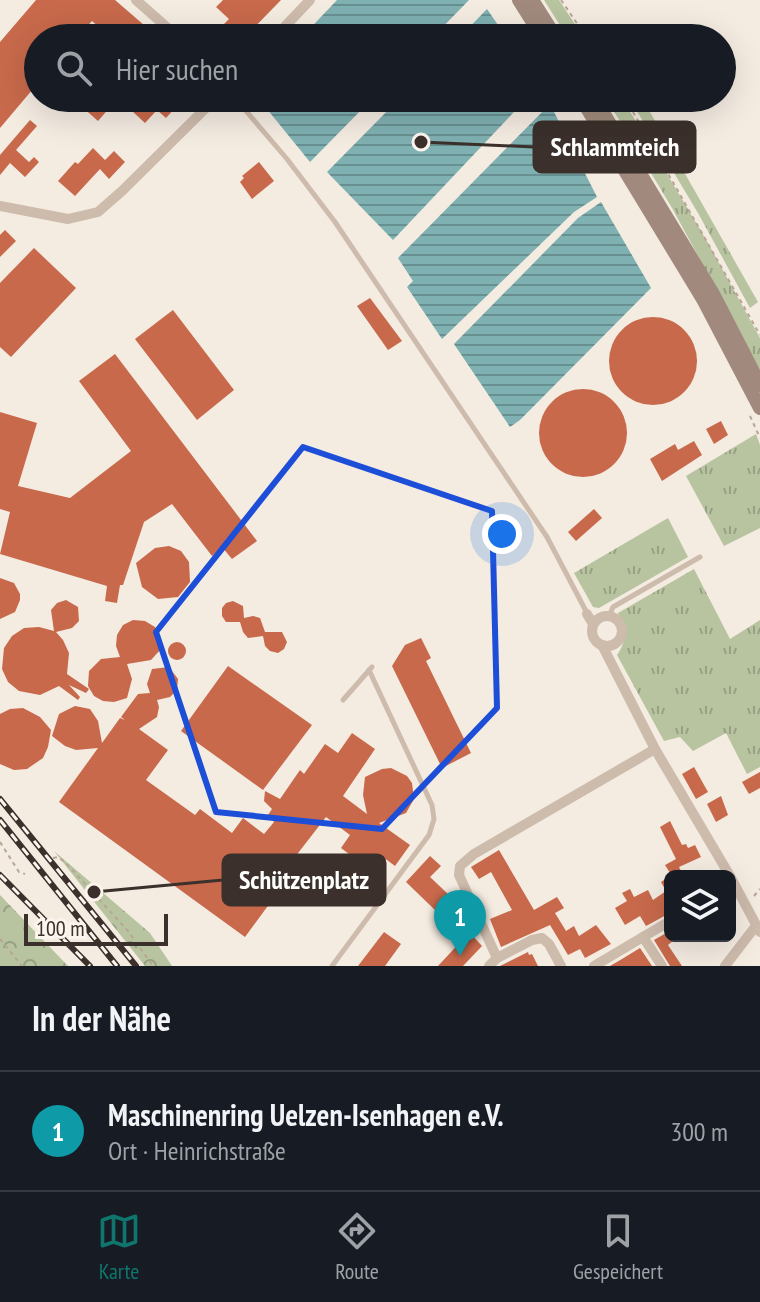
<!DOCTYPE html>
<html lang="de">
<head>
<meta charset="utf-8">
<style>
  :root { --surface:#171b24; --page:#242831; --text:#f1f3f6; --muted:#9ea1a6; --line:#363941; --accent:#0f766e }
  body { margin:0; font-family:"PT Sans Narrow",sans-serif; background:var(--page); color:var(--text) }
  .controls { position:absolute; right:24px; bottom:24px; display:grid; overflow:hidden; border-radius:12px; box-shadow:0 8px 32px #0002 }
  .controls button { width:72px; height:72px; display:grid; place-items:center; padding:0; border:0; border-bottom:2px solid var(--line); background:var(--surface); color:var(--text); font:40px sans-serif }
  .scale { position:absolute; left:24px; bottom:20px; width:144px; box-sizing:border-box; padding-left:8px; border:4px solid #3b302b; border-top:0; font-size:22px; line-height:28px; white-space:nowrap; color:#3b302b; -webkit-text-stroke:6px #fbf5ee; paint-order:stroke }
  .you { position:absolute; left:502px; top:534px; width:28px; height:28px; margin:-20px; border:6px solid #fff; border-radius:50%; background:#1a73e8; box-shadow:0 0 0 12px #1a73e833 }
  .badge { display:grid; place-items:center; width:52px; height:52px; border-radius:50%; background:var(--accent); color:#fff; font-size:26px; font-weight:700 }
  .pin { position:absolute; translate:-50% -66px; filter:drop-shadow(0 2px 4px #0008) }
  .pin::after { content:''; position:absolute; top:42px; width:28px; height:24px; background:inherit; clip-path:polygon(0 0,100% 0,50% 100%) }
  .list { margin:0; padding:0; list-style:none }
  h2 { display:flex; justify-content:space-between; align-items:center; height:104px; margin:0; padding:0 32px; font-size:34px }
  h2 small { font-size:26px; font-weight:400; color:var(--muted) }
  .list li { display:grid; grid-template-columns:52px 1fr auto; gap:24px; align-items:center; box-sizing:border-box; height:120px; padding:0 32px; border-top:2px solid var(--line) }
  .list b { display:block; font-size:30px; white-space:nowrap }
  .list p { margin:0; font-size:26px; white-space:nowrap; color:var(--muted) }
  .list em { font-size:26px; font-style:normal; color:var(--muted) }
  .icon { flex:none; width:44px; height:44px; fill:none; stroke:currentColor; stroke-width:2; stroke-linecap:round; stroke-linejoin:round }
  .map { position:relative; flex:none; width:760px; height:966px; overflow:hidden }
  .search { position:absolute; background:var(--surface); box-shadow:0 8px 32px #0002; left:24px; right:24px; top:24px; height:88px; display:flex; align-items:center; gap:20px; box-sizing:border-box; padding:0 28px; border-radius:44px; color:var(--muted); font-size:30px }
  .sheet { height:224px; background:var(--surface) }
  nav { display:flex; justify-content:space-around; align-items:center; box-sizing:border-box; height:112px; border-top:2px solid var(--line); background:var(--surface); font-size:22px; color:var(--muted) }
  nav a { display:grid; justify-items:center; gap:4px }
  nav .on { color:var(--accent) }
  .map>svg:first-child { display:block }
  .grass { fill:url(#grass-tufts) }
  .forest { fill:url(#forest-crowns) }
  .water { fill:url(#water-rules) }
  .building { fill:#c8694b }
  .lines { fill:none; stroke-linecap:round; stroke-linejoin:round }
  .path { stroke:#b9a596; stroke-width:2; stroke-dasharray:4 4; stroke-linecap:butt }
  .service { stroke:#cdbbac; stroke-width:5 }
  .minor { stroke:#cdbbac; stroke-width:10 }
  .secondary { stroke:#a18a7d; stroke-width:14 }
  .rail-casing { stroke:#3b302b; stroke-width:6 }
  .rail { stroke:#fbf5ee; stroke-width:3; stroke-dasharray:9; stroke-linecap:butt }
  .marked { fill:none; stroke:#1d4ed8; stroke-width:6; stroke-linejoin:round }
  .leader { fill:none; stroke:#3b302b; stroke-width:3 }
  .callout-dot { fill:#3b302b; stroke:#fbf5ee; stroke-width:3 }
  .callout { fill:#3b302b; stroke:#3b302b; stroke-width:3 }
  .callout-label { font-size:26px; text-anchor:middle; font-weight:bold; fill:#fff }
</style>
</head>
<body>
<div class="map">
<svg width="760" height="966" viewBox="0 0 760 966">
  <defs>
    <pattern id="grass-tufts" width="24" height="20" patternUnits="userSpaceOnUse" patternTransform="scale(2)"><rect width="24" height="20" fill="#b8c4a0"/><path d="M3 7l-1-3M5 7V3M7 7l1-3M15 17l-1-3M17 17v-4M19 17l1-3" fill="none" stroke="#97a083"/></pattern>
    <pattern id="forest-crowns" width="20" height="18" patternUnits="userSpaceOnUse" patternTransform="scale(2)"><rect width="20" height="18" fill="#b8c4a0"/><path d="M2 6a3 3 0 1 1 6 0M12 15a3 3 0 1 1 6 0" fill="none" stroke="#97a083"/></pattern>
    <pattern id="water-rules" width="6" height="5" patternUnits="userSpaceOnUse" patternTransform="scale(2)"><rect width="6" height="5" fill="#7fb0b2"/><path d="M0 2.5h6" fill="none" stroke="#699091"/></pattern>
  </defs>
  <rect width="100%" height="100%" fill="#f4ebe1"/>
  <!-- grass -->
  <g class="grass">
    <path d="M 544,0 L 559,0 L 584,38 L 568,38 Z"/>
    <path d="M 606,98 L 622,98 L 708,243 L 760,338 L 760,370 L 672,208 Z"/>
    <path d="M 629,98 L 642,98 L 758,302 L 750,308 L 698,213 Z"/>
    <path d="M 756,434 L 760,445 L 760,528 L 724,546 L 686,476 Z"/>
    <path d="M 668,518 L 688,557 L 599,608 L 593,607 L 574,573 Z"/>
    <path d="M 694,569 L 730,639 L 760,620 L 760,767 L 747,774 L 726,733 L 693,751 L 680,737 L 664,741 L 617,655 C 628,638 625,631 618,613 Z"/>
  </g>
  <!-- forest -->
  <g class="forest">
    <path d="M 54,851 L 150,933 L 172,966 L 145,966 Z"/>
    <path d="M 0,895 L 68,966 L 0,966 Z"/>
  </g>
  <!-- water -->
  <g class="water">
    <path d="M 337,0 L 469,0 L 432,38 L 301,38 Z"/>
    <path d="M 487,9 L 507,38 L 459,38 Z"/>
    <path d="M 258,98 L 373,98 L 310,162 Z"/>
    <path d="M 400,98 L 504,98 L 514,112 L 393,240 L 327,172 Z"/>
    <path d="M 550,104 L 597,197 L 574,212 L 442,339 L 407,287 L 413,281 L 398,258 Z"/>
    <path d="M 601,202 L 651,288 L 520,420 L 510,427 L 454,344 L 578,218 Z"/>
  </g>
  <!-- building -->
  <g class="building">
    <path d="M 36,0 L 115,0 L 159,38 L 111,38 L 92,21 L 77,38 L 38,38 L 38,83 L 0,128 L 0,42 Z"/>
    <path d="M 223,0 L 281,0 L 246,36 L 242,31 L 235,38 L 221,27 L 229,19 L 216,7 Z"/>
    <path d="M 72,98 L 184,98 L 166,118 L 157,110 L 145,123 L 118,98 L 98,121 Z"/>
    <path d="M 30,120 L 37,126 L 16,150 L 29,162 L 34,157 L 39,162 L 25,177 L 10,163 L 0,175 L 0,155 Z"/>
    <path d="M 93,148 L 105,160 L 114,151 L 125,162 L 109,179 L 100,169 L 75,196 L 58,181 L 75,162 L 78,164 Z"/>
    <path d="M 259,162 L 274,181 L 252,199 L 240,182 L 244,178 L 242,176 Z"/>
    <path d="M 5,230 L 16,241 L 0,257 L 0,235 Z"/>
    <path d="M 34,248 L 76,288 L 11,357 L 0,347 L 0,283 Z"/>
    <path d="M 370,298 L 402,341 L 388,350 L 357,306 Z"/>
    <path d="M 173,310 L 234,390 L 197,420 L 135,339 Z"/>
    <circle cx="653" cy="361" r="44"/>
    <path d="M 115,354 L 257,541 L 232,559 L 222,547 L 212,556 L 172,504 L 144,522 L 123,585 L 120,585 L 117,603 L 105,601 L 107,586 L 0,554 L 10,512 L 0,509 L 0,412 L 37,423 L 18,486 L 70,498 L 131,451 L 79,381 Z"/>
    <circle cx="583" cy="433" r="44"/>
    <path d="M 721,421 L 728,435 L 714,444 L 706,429 Z"/>
    <path d="M 694,441 L 702,455 L 662,481 L 650,459 L 675,444 L 678,450 Z"/>
    <path d="M 594,509 L 602,518 L 576,541 L 568,532 Z"/>
    <path d="M 169,546 L 181,551 L 189,562 L 190,582 L 178,597 L 158,599 L 142,587 L 136,563 L 155,548 Z"/>
    <path d="M 0,578 L 14,583 L 20,594 L 20,600 L 15,612 L 0,619 Z"/>
    <path d="M 66,600 L 78,607 L 79,621 L 72,628 L 56,632 L 63,640 L 69,653 L 67,674 L 89,689 L 86,693 L 69,685 L 80,697 L 78,700 L 59,686 L 40,695 L 19,691 L 8,682 L 2,669 L 4,648 L 12,636 L 24,628 L 39,627 L 54,631 L 51,610 L 57,603 Z"/>
    <path d="M 233,601 L 243,606 L 244,618 L 253,616 L 260,618 L 265,632 L 282,632 L 287,642 L 284,649 L 278,653 L 270,651 L 265,646 L 263,636 L 248,638 L 243,632 L 240,622 L 226,622 L 222,616 L 222,608 L 226,603 Z"/>
    <path d="M 133,620 L 145,621 L 155,627 L 160,637 L 161,649 L 151,660 L 127,664 L 132,679 L 127,698 L 114,702 L 103,701 L 94,696 L 88,686 L 89,671 L 101,659 L 120,657 L 116,646 L 117,635 L 123,625 Z"/>
    <path d="M 421,638 L 431,658 L 426,661 L 471,753 L 442,768 L 392,666 L 405,645 Z"/>
    <circle cx="177" cy="651" r="9"/>
    <path d="M 228,666 L 312,725 L 263,790 L 181,731 Z"/>
    <path d="M 169,667 L 178,679 L 177,690 L 170,697 L 157,700 L 159,707 L 157,717 L 139,729 L 168,750 L 146,780 L 195,815 L 200,809 L 232,833 L 243,818 L 264,834 L 274,822 L 268,815 L 272,809 L 264,801 L 265,791 L 280,799 L 300,770 L 304,774 L 325,744 L 338,753 L 352,733 L 375,749 L 343,796 L 367,814 L 363,795 L 365,777 L 382,769 L 391,768 L 407,776 L 412,783 L 414,799 L 406,813 L 379,823 L 410,845 L 395,866 L 379,854 L 369,869 L 341,848 L 350,835 L 326,817 L 295,857 L 301,861 L 245,937 L 59,802 L 98,748 L 76,750 L 65,746 L 52,736 L 59,714 L 75,706 L 90,709 L 98,721 L 102,743 L 120,718 L 125,720 L 121,717 L 138,694 L 150,693 L 147,684 L 152,669 Z"/>
    <path d="M 23,708 L 40,717 L 51,730 L 48,747 L 43,758 L 27,769 L 14,770 L 0,764 L 0,714 L 10,709 Z"/>
    <path d="M 694,767 L 708,792 L 696,799 L 682,774 Z"/>
    <path d="M 760,772 L 760,788 L 749,794 L 742,782 Z"/>
    <path d="M 721,796 L 728,815 L 716,822 L 707,804 Z"/>
    <path d="M 670,821 L 682,845 L 686,844 L 688,848 L 695,845 L 701,857 L 679,867 L 681,871 L 672,876 L 665,865 L 676,859 L 660,827 Z"/>
    <path d="M 499,850 L 534,910 L 557,897 L 564,908 L 555,913 L 566,931 L 574,926 L 579,936 L 596,925 L 611,944 L 585,958 L 580,949 L 568,955 L 550,925 L 501,947 L 490,919 L 512,910 L 491,872 L 479,879 L 471,867 Z"/>
    <path d="M 430,856 L 441,866 L 430,877 L 467,912 L 468,915 L 461,923 L 482,946 L 463,966 L 438,966 L 464,938 L 406,882 Z"/>
    <path d="M 670,876 L 670,913 L 646,926 L 640,916 L 625,925 L 615,908 L 627,901 L 622,893 L 630,889 L 634,897 L 648,890 L 653,900 L 666,891 L 661,882 Z"/>
    <path d="M 384,932 L 401,944 L 385,966 L 358,966 Z"/>
    <path d="M 668,932 L 673,941 L 668,945 L 682,966 L 670,966 L 654,940 Z"/>
    <path d="M 640,948 L 652,966 L 610,966 L 622,959 Z"/>
    <path d="M 528,952 L 529,955 L 532,954 L 538,966 L 500,966 Z"/>
  </g>
  <g class="lines">
    <!-- path -->
    <g class="path">
      <path d="M 561,0 L 587,38"/>
      <path d="M 625,98 L 760,335"/>
      <path d="M 750,416 L 760,438"/>
      <path d="M 0,842 L 19,872 L 25,874"/>
      <path d="M 53,858 L 58,857 L 66,863 L 128,931 L 153,966"/>
      <path d="M 754,896 L 760,889"/>
      <path d="M 0,939 L 22,966"/>
    </g>
    <!-- service -->
    <g class="service">
      <path d="M 235,98 L 287,159 L 335,222 L 547,537 L 587,613"/>
      <path d="M 609,616 L 613,607 L 700,557"/>
      <path d="M 343,700 L 372,667"/>
      <path d="M 332,966 L 429,835 L 434,819 L 432,805 L 369,670"/>
    </g>
    <!-- minor -->
    <g class="minor">
      <path d="M 136,0 L 179,38"/>
      <path d="M 274,38 L 310,0"/>
      <path d="M 0,206 L 68,219 L 98,212 L 122,191 L 216,98"/>
      <path d="M 587,614 L 593,624"/>
      <circle cx="607" cy="631" r="15"/>
      <path d="M 602,645 L 655,749 L 730,876"/>
      <path d="M 730,876 L 760,932"/>
      <path d="M 643,937 L 662,966"/>
      <path d="M 497,958 L 532,940 L 542,938 L 549,944 L 561,966"/>
      <path d="M 489,966 L 497,958 L 459,875 L 460,866 L 474,854 L 655,749"/>
      <path d="M 594,966 L 670,921"/>
      <path d="M 725,966 L 755,927"/>
    </g>
    <!-- secondary -->
    <g class="secondary">
      <path d="M 519,0 L 543,38"/>
      <path d="M 532,0 L 556,38"/>
      <path d="M 581,98 L 703,299 L 760,408"/>
      <path d="M 594,98 L 713,294 L 760,385"/>
    </g>
    <!-- rail casing -->
    <g class="rail-casing">
      <g id="rail">
        <path d="M 0,799 L 136,966"/>
        <path d="M 0,820 L 117,966"/>
        <path d="M 0,875 L 90,966"/>
      </g>
    </g>
    <!-- rail -->
    <use href="#rail" class="rail"/>
  </g>
  <!-- marked area -->
  <path class="marked" d="M 303,447 L 492,511 L 497,708 L 382,829 L 216,812 L 156,632 Z"/>
  <!-- callouts -->
  <path class="leader" d="M421 142L534 147M94 892L223 880"/>
  <g class="callout-dot">
    <circle cx="421" cy="142" r="8"/>
    <circle cx="94" cy="892" r="8"/>
  </g>
  <g class="callout">
    <rect x="534" y="122" width="161" height="50" rx="8"/>
    <rect x="223" y="855" width="162" height="50" rx="8"/>
  </g>
  <g class="callout-label">
    <text x="615" y="156">Schlammteich</text>
    <text x="304" y="889">Schützenplatz</text>
  </g>
</svg>
<div class="controls">
<button><svg class="icon" aria-label="layers" viewBox="0 0 24 24"><path d="M12 4l9 5-9 5-9-5zM3 14l9 5 9-5"/></svg></button>
</div>
<div class="scale">100 m</div>
<div class="you"></div>
<div class="pin badge" style="left:460px;top:956px;background:#0f9aa8">1</div>
<div class="search"><svg class="icon" aria-label="search" viewBox="0 0 24 24"><circle cx="10" cy="10" r="6"/><path d="M15 15l6 6"/></svg>Hier suchen</div>
</div>
<section class="sheet">
<h2>In der Nähe<small></small></h2>
<ul class="list">
<li><span class="badge" style="background:#0f9aa8">1</span><div><b>Maschinenring Uelzen-Isenhagen e.V.</b><p>Ort · Heinrichstraße</p></div><em>300 m</em></li>
</ul>
</section>
<nav>
<a class="on"><svg class="icon" aria-label="map" viewBox="0 0 24 24"><path d="M3 6l6-2 6 2 6-2v14l-6 2-6-2-6 2zM9 4v14M15 6v14"/></svg>Karte</a>
<a><svg class="icon" aria-label="directions" viewBox="0 0 24 24"><path d="M12 3l9 9-9 9-9-9zM9 14v-3h6M13 9l2 2-2 2"/></svg>Route</a>
<a><svg class="icon" aria-label="saved" viewBox="0 0 24 24"><path d="M7 4h10v16l-5-4-5 4z"/></svg>Gespeichert</a>
</nav>
</body>
</html>
